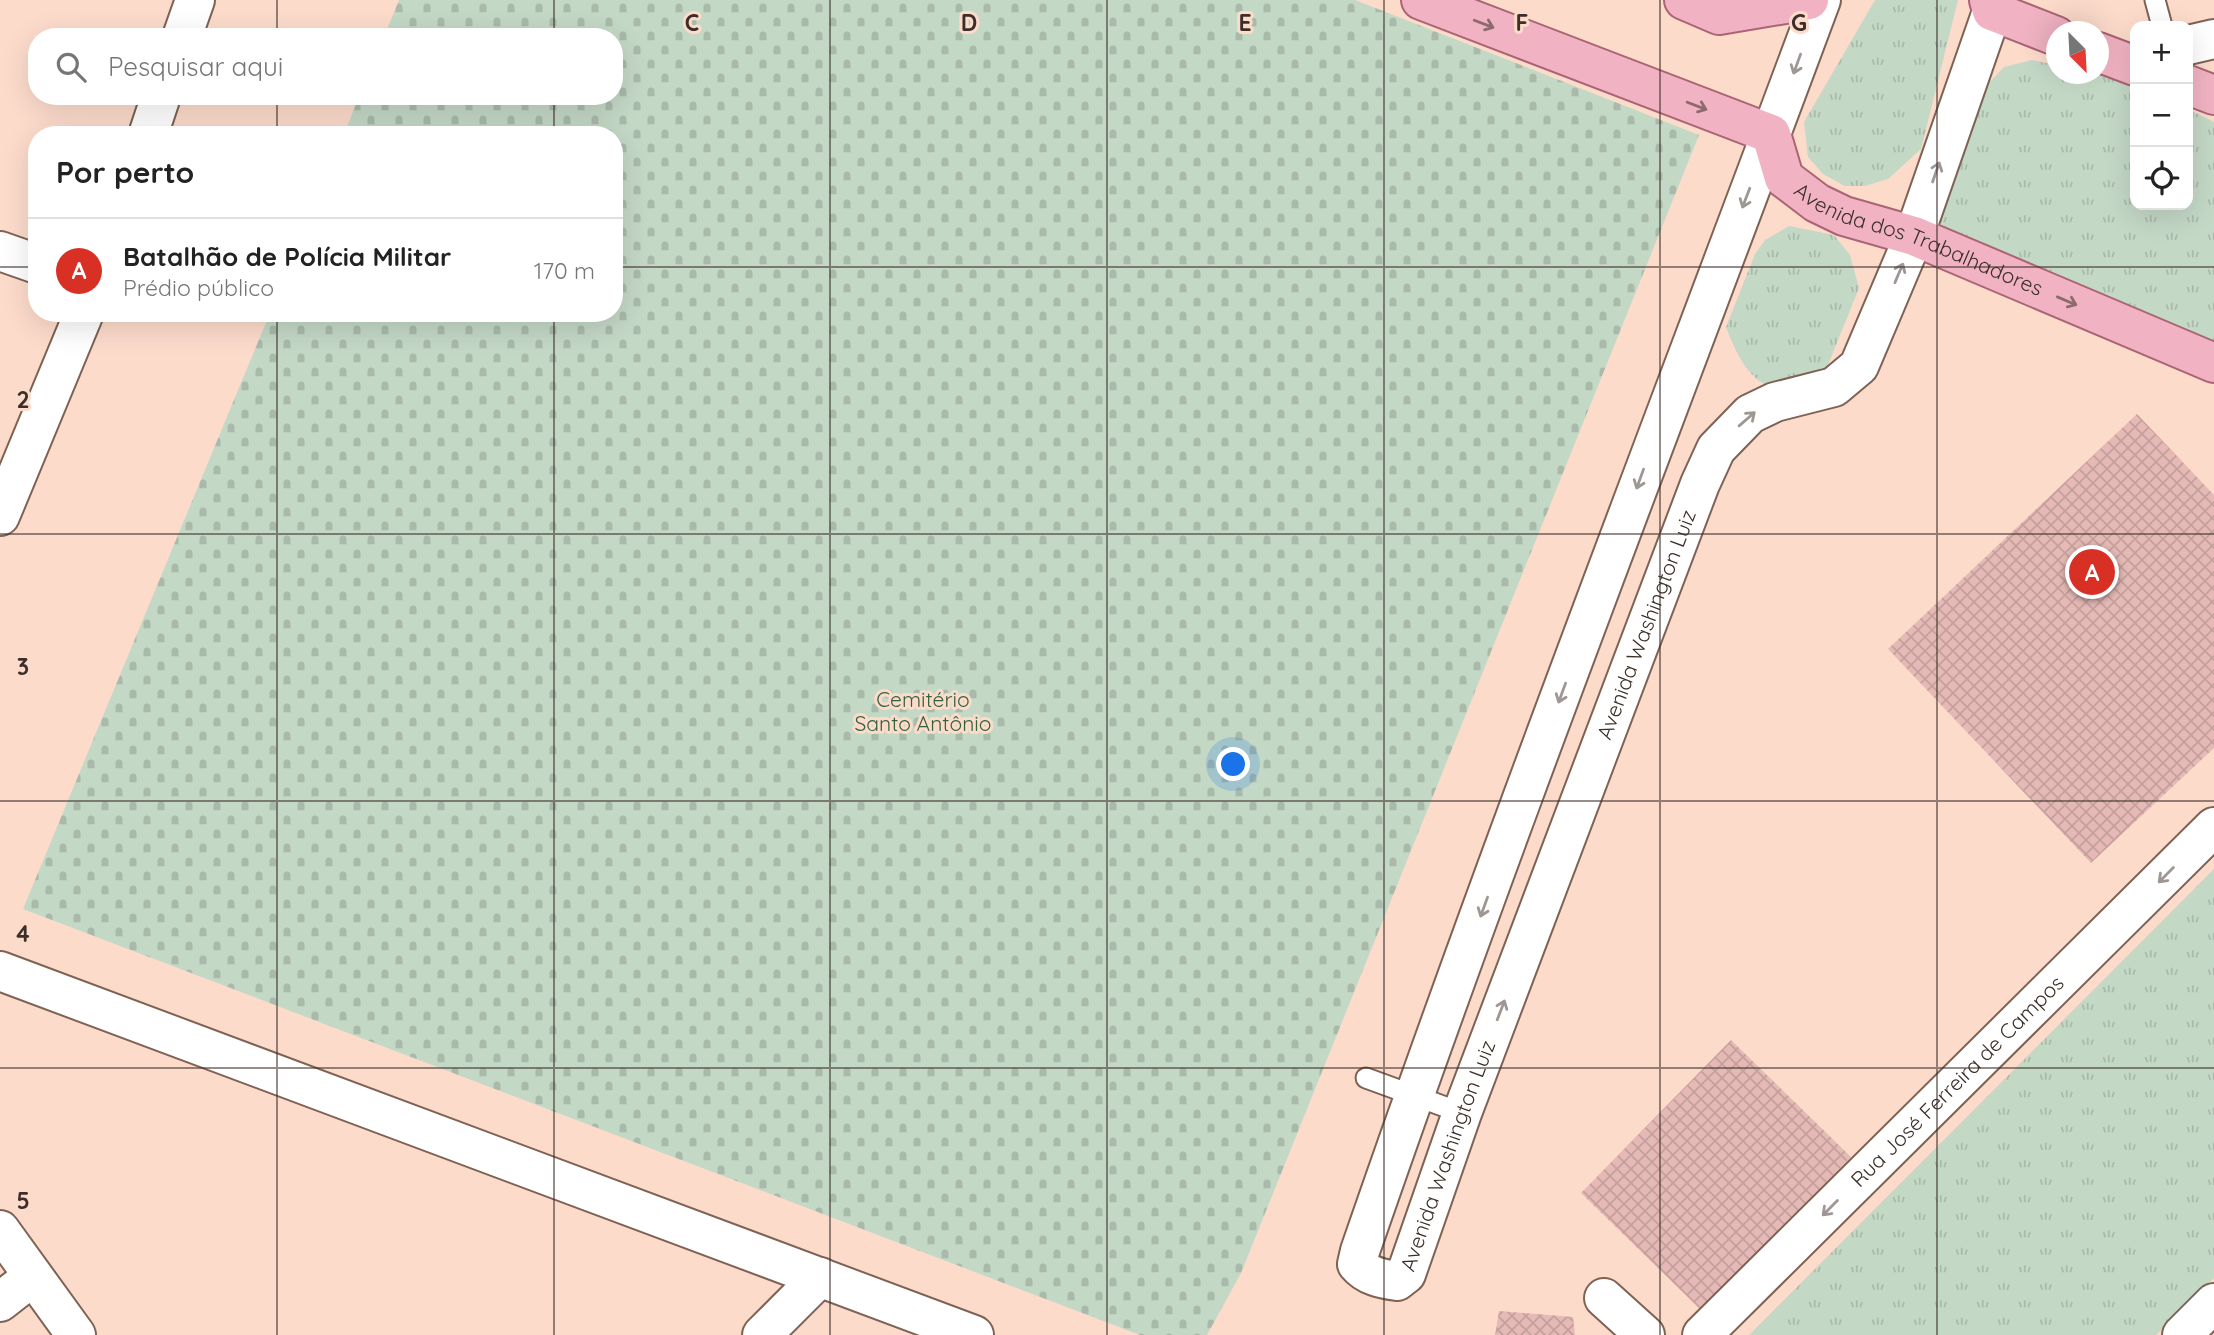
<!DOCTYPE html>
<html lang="pt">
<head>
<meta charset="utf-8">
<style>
  :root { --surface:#fff; --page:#f6f6f6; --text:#222; --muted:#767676; --line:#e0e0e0; --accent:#d93025 }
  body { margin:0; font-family:Quicksand,sans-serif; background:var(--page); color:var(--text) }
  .controls { position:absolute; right:21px; top:21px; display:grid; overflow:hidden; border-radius:14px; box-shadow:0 7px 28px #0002 }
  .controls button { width:63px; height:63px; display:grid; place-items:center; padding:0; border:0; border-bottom:2px solid var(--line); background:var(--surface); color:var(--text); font:35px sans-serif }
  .compass { position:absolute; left:2046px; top:21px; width:63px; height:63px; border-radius:50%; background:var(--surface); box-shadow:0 7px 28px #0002; rotate:156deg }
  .you { position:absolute; left:1234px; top:765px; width:24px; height:24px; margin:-18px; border:5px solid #fff; border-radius:50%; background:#1a73e8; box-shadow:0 0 0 10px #1a73e833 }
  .badge { display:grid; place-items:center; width:46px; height:46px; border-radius:50%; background:var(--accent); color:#fff; font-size:23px; font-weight:700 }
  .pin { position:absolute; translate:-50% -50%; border:4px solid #fff; box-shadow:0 2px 7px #0006 }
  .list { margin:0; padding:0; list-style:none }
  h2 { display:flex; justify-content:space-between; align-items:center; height:91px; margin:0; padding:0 28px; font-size:30px }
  h2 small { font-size:23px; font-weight:400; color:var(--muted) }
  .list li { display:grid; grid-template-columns:46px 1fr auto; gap:21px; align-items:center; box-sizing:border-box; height:105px; padding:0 28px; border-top:2px solid var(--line) }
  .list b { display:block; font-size:26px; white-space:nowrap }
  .list p { margin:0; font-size:23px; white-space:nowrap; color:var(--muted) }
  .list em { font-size:23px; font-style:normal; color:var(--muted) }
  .icon { flex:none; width:38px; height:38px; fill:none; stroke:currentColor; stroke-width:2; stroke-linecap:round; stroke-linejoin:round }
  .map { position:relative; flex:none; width:2214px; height:1335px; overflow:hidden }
  .search { position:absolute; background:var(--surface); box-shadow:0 7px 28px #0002; left:28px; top:28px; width:595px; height:77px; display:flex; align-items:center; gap:18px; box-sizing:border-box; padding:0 24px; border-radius:28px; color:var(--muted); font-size:26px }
  .panel { position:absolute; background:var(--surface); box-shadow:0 7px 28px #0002; left:28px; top:126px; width:595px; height:196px; border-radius:28px }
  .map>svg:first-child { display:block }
  .grass { fill:url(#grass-tufts) }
  .cemetery { fill:url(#cemetery-stones) }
  .building { fill:url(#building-cross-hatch) }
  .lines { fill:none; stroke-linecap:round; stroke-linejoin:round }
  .lane-casing { stroke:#7e6254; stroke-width:23 }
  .street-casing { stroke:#7e6254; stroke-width:42 }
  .secondary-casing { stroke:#7e6254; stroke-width:42 }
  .primary-casing { stroke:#ab6473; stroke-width:42 }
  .lane { stroke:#fff; stroke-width:19 }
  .street { stroke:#fff; stroke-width:38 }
  .secondary { stroke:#fff; stroke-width:38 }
  .primary { stroke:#f1b3c3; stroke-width:38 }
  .oneway { stroke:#8d6a6e }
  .oneway2 { stroke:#9e9794 }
  .grid { fill:none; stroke:#3c2f29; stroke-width:2; stroke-opacity:0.55 }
  .labels { text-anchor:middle; stroke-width:6; stroke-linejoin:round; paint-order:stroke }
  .street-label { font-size:21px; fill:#3c2f29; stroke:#fcdbcb }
  .park-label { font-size:21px; fill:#34623d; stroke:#fcdbcb }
  .grid-label { font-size:23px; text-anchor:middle; font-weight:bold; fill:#3c2f29; stroke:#fcdbcb; stroke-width:6; stroke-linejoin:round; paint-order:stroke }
</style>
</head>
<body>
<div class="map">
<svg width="2214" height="1335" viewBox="0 0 2214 1335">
  <defs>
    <pattern id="grass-tufts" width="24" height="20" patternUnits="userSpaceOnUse" patternTransform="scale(1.75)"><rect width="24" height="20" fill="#c4d8c6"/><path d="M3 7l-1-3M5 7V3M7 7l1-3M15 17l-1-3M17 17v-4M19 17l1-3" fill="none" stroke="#a9baaa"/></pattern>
    <pattern id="cemetery-stones" width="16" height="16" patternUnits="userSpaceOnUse" patternTransform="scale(1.75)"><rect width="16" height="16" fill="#c4d8c6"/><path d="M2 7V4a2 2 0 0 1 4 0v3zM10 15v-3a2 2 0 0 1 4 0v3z" fill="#a9baaa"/></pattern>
    <pattern id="building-cross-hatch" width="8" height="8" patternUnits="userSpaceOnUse" patternTransform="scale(1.75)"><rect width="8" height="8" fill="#e5bab6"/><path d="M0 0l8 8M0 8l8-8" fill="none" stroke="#c5a09c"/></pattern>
  </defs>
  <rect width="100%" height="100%" fill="#fcdbcb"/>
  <!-- grass -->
  <g class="grass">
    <path d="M 1875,0 L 1958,0 L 1921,149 L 1888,179 L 1865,186 L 1845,186 L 1823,174 L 1808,157 L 1804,122 Z"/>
    <path d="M 2032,60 L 2056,65 L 2056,74 L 2099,72 L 2135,86 L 2135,205 L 2188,205 L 2188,109 L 2214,122 L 2214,346 L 1944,229 L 1937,217 L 1984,88 L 2004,67 Z"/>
    <path d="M 1789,226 L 1834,235 L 1850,255 L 1859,288 L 1826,370 C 1815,375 1798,388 1786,389 C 1751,390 1736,353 1726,327 L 1755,254 L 1765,240 Z"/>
    <path d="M 2214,869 L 2214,1278 L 2156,1335 L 1749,1335 Z"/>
  </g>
  <!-- cemetery -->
  <path class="cemetery" d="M 399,0 L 1355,0 L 1699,135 L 1241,1273 L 1207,1335 L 1140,1335 L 23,909 L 270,313 L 614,313 L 614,135 L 344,135 L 359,96 L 614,96 L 614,37 L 384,37 Z"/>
  <!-- building -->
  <g class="building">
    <path d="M 2137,414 L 2214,495 L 2214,748 L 2091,863 L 1888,649 Z"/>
    <path d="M 1731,1040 L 1851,1157 L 1701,1310 L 1581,1193 Z"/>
    <path d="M 1499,1311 L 1573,1317 L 1575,1335 L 1495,1335 Z"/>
  </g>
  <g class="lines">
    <!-- lane casing -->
    <g class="lane-casing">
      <g id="lane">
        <path d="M 2155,0 L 2162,26"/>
        <path d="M 1366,1078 L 1462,1113"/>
      </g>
    </g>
    <!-- street casing -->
    <g class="street-casing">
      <g id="street">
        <path d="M 182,37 L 195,0"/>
        <path d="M 2188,45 L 2214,39"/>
        <path d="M 148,135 L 161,96"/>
        <path d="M 0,251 L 37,264"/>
        <path d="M 0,516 L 84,313"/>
        <path d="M 1604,1298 L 1645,1335"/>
        <path d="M 0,1302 L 32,1277"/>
        <path d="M 762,1335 L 820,1277"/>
      </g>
    </g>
    <!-- secondary casing -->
    <g class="secondary-casing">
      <g id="secondary">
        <path id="s1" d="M 1821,0 C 1666,417 1505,831 1360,1251 L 1357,1264 C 1367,1276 1382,1279 1397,1281 L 1406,1274 L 1462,1113 L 1700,484 L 1716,449 L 1750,414 L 1775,402 L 1834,387 L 1859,366 L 1914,236 L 1996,0"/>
        <path d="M 0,971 L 974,1335"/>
        <path d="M 0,1230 L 76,1335"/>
        <path id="s2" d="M 1702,1335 L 2214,827"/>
        <path d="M 2182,1335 L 2214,1303"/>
      </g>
    </g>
    <!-- primary casing -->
    <g class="primary-casing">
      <g id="primary">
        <path id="s3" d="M 1421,0 L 1771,134 L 1784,178 L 1817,203 L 1844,216 L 1914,236 L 2214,363"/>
        <path d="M 1684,0 L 1719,15 L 1809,0"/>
        <path d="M 1989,0 L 1992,11 L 2056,36"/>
        <path d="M 2098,52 L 2135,66"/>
        <path d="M 2188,85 L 2214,95"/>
      </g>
    </g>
    <!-- lane -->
    <use href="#lane" class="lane"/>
    <!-- street -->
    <use href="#street" class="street"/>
    <!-- secondary -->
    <use href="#secondary" class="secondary"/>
    <!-- primary -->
    <use href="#primary" class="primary"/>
  </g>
  <!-- one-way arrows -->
  <defs><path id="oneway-shaft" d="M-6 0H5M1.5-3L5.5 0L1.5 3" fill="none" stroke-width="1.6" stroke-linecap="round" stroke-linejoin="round" transform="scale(1.75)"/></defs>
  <g class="oneway">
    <use href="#oneway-shaft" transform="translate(1484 24) rotate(21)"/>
    <use href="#oneway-shaft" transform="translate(1697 106) rotate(21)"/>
    <use href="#oneway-shaft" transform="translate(2067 301) rotate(23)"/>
  </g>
  <g class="oneway2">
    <use href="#oneway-shaft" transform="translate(1797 64) rotate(110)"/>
    <use href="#oneway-shaft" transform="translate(1936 172) rotate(-71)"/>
    <use href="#oneway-shaft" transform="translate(1746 198) rotate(111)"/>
    <use href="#oneway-shaft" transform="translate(1899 273) rotate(-67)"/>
    <use href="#oneway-shaft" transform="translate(1747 419) rotate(-41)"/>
    <use href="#oneway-shaft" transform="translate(1640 479) rotate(110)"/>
    <use href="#oneway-shaft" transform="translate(1562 693) rotate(110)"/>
    <use href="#oneway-shaft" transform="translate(2166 875) rotate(135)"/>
    <use href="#oneway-shaft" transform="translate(1484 907) rotate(110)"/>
    <use href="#oneway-shaft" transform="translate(1501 1010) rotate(-69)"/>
    <use href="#oneway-shaft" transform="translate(1830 1208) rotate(135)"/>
  </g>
  <!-- grid -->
  <path class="grid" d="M 277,0 L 277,37M 554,0 L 554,37M 830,0 L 830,1335M 1107,0 L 1107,1335M 1384,0 L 1384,1335M 1660,0 L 1660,1335M 1937,0 L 1937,1335M 277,96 L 277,135M 554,96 L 554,135M 0,267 L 37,267M 614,267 L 2214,267M 277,313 L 277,1335M 554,313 L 554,1335M 0,534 L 2214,534M 0,801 L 2214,801M 0,1068 L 2214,1068"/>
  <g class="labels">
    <!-- street labels -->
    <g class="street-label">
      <text dy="7" stroke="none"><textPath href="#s3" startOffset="570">Avenida dos Trabalhadores</textPath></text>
      <text dy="7" stroke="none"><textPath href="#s1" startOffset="2095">Avenida Washington Luiz</textPath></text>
      <text dy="7" stroke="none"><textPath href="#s2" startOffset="360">Rua José Ferreira de Campos</textPath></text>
      <text dy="7" stroke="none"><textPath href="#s1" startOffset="1528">Avenida Washington Luiz</textPath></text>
    </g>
    <!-- park labels -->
    <g class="park-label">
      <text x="923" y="707">Cemitério<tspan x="923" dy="24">Santo Antônio</tspan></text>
    </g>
  </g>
  <g class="grid-label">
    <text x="692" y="31">C</text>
    <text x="969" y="31">D</text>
    <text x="1245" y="31">E</text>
    <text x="1522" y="31">F</text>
    <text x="1799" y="31">G</text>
    <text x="23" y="408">2</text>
    <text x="23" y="675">3</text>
    <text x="23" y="942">4</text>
    <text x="23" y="1209">5</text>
  </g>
</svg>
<div class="controls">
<button>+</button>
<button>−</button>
<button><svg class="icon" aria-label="locate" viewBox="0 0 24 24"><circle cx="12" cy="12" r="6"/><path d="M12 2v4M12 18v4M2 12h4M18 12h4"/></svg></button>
</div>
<svg class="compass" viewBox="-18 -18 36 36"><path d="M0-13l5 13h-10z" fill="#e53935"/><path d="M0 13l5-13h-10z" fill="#767676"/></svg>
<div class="you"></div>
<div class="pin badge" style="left:2092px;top:572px">A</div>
<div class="search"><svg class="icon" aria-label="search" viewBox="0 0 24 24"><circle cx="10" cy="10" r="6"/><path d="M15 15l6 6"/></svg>Pesquisar aqui</div>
<section class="panel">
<h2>Por perto<small></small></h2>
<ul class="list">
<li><span class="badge">A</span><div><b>Batalhão de Polícia Militar</b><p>Prédio público</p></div><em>170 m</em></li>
</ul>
</section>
</div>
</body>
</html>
